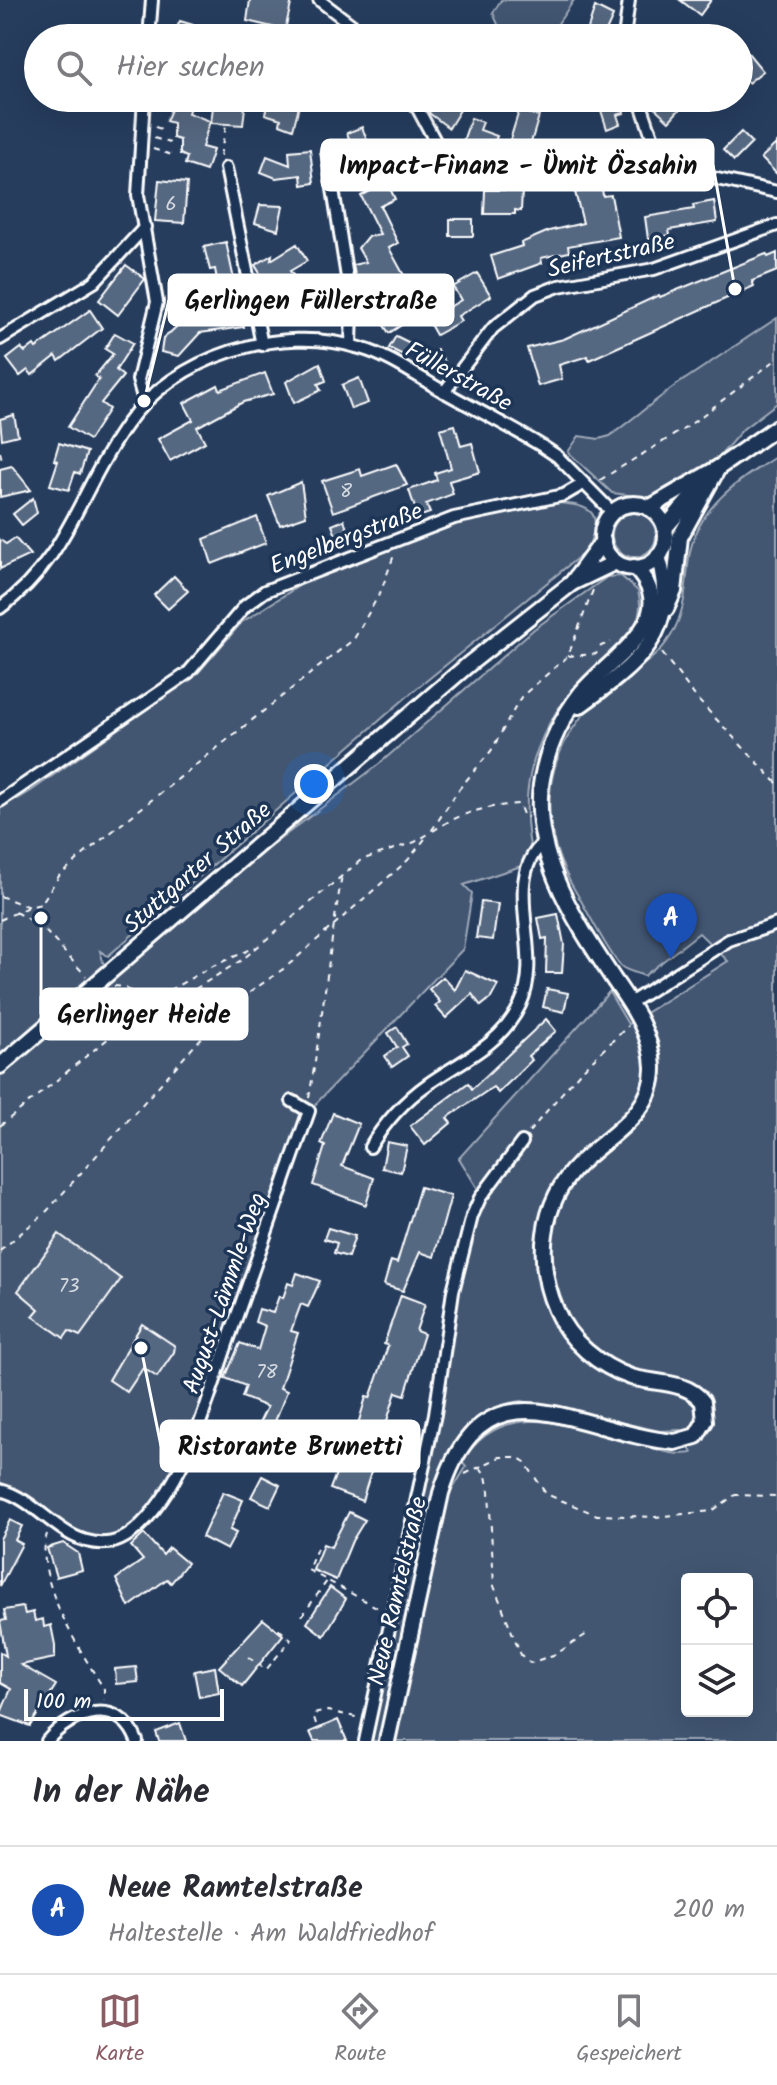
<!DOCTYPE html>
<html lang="de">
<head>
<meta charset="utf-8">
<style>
  :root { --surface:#fff; --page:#f2f2f3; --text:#2b2b33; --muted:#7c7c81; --line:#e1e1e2; --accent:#8a5d65 }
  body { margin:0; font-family:Kalam,sans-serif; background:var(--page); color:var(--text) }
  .controls { position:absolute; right:24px; bottom:24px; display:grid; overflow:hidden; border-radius:8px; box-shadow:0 8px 32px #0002 }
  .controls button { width:72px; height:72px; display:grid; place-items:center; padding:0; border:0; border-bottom:2px solid var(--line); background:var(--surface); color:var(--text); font:40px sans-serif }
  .scale { position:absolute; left:24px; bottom:20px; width:200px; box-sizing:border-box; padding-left:8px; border:4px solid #fff; border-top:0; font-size:22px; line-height:28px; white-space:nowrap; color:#fff; -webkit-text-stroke:6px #1d3557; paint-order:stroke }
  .you { position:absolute; left:314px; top:784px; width:28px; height:28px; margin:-20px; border:6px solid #fff; border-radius:50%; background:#1a73e8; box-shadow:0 0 0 12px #1a73e833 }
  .badge { display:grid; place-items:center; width:52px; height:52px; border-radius:50%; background:var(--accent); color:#fff; font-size:26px; font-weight:700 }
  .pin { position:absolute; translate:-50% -66px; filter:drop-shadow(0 2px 4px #0008) }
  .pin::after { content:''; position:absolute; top:42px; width:28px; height:24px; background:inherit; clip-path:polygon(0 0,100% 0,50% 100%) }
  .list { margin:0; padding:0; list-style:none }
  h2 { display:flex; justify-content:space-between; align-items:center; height:104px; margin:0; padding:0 32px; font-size:34px }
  h2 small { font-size:26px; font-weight:400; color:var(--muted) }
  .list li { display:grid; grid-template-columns:52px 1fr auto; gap:24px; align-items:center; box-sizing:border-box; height:128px; padding:0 32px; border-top:2px solid var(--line) }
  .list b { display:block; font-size:30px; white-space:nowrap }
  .list p { margin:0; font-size:26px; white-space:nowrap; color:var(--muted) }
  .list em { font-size:26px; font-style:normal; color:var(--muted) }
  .icon { flex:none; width:44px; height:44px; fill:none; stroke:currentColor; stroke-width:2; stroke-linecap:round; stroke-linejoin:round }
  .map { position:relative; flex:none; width:777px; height:1741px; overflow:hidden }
  .search { position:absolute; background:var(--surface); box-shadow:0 8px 32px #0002; left:24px; right:24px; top:24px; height:88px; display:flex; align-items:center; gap:20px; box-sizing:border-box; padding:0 28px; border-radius:44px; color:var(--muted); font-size:30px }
  .sheet { height:232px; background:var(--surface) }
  nav { display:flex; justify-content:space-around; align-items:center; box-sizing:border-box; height:112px; border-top:2px solid var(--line); background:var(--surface); font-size:22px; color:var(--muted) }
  nav a { display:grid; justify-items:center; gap:4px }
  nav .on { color:var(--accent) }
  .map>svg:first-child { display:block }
  .green { fill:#425672; stroke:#a0aab8; stroke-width:2; fill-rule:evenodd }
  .building { fill:#556781; stroke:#fff; stroke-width:2 }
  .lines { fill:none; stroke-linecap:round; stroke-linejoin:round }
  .street-casing { stroke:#fff; stroke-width:16 }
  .secondary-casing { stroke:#fff; stroke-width:20 }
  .path { stroke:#fff; stroke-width:2; stroke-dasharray:6 6; stroke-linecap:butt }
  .street { stroke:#1d3557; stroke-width:10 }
  .secondary { stroke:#1d3557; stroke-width:14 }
  .labels { text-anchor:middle; stroke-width:7; stroke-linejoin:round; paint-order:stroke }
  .number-label { font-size:20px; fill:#d4d9e0 }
  .street-label { font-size:24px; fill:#fff; stroke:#1d3557 }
  .leader { fill:none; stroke:#fff; stroke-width:3 }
  .callout-dot { fill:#fff; stroke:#1d3557; stroke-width:3 }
  .callout { fill:#fff; stroke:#fff; stroke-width:3 }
  .callout-label { font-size:26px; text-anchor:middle; font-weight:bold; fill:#111 }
</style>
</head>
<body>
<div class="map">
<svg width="777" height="1741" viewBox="0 0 777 1741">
  <rect width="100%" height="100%" fill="#263d5e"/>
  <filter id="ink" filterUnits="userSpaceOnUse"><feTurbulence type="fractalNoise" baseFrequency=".0125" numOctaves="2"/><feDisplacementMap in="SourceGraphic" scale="16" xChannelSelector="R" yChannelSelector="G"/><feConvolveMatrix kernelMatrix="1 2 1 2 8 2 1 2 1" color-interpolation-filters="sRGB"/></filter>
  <g filter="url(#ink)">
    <!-- green -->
    <g class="green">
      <path d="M 501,0 L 574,0 L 548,38 L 504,38 L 493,13 Z"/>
      <path d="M 777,318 L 777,403 L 743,429 L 719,457 L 654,498 L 612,493 L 568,452 L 579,436 L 599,439 L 610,436 L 672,388 Z"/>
      <path d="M 777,456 L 777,1741 L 394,1741 L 448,1497 L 466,1467 L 462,1462 C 504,1392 581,1429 643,1446 C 659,1450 675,1456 692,1453 L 680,1430 L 660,1431 L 522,1401 C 485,1404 459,1428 444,1460 L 397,1654 L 381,1741 L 369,1741 L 393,1615 L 445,1390 L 458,1289 L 484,1199 L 459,1158 L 609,992 L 628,1024 L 728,961 L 699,933 L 644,976 C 638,973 627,971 622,967 C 610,957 587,910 577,894 C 532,820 542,745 609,689 C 634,669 660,660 675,628 C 686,606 686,581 689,557 C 697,507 737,481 777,456 ZM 687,1579 L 747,1579 L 747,1711 L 687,1711 Z"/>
      <path d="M 554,503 C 593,504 605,513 586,551 L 409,695 L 108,956 L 100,951 L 104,965 L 0,1055 L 0,805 L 15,795 L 18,799 L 31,791 L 198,673 L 242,622 L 302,584 L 429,530 L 490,513 Z"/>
      <circle cx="634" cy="535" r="22"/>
      <path d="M 621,576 L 638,591 C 649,629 614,648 591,671 C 575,686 560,704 549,724 C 524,771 522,812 533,862 L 464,885 L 472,893 L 463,949 L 309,1111 L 193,1441 L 151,1513 L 109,1544 L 82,1541 L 0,1490 L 0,1075 L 184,912 L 379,764 L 534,629 L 607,577 Z"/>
    </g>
    <!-- building -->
    <g class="building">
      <path d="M 250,0 L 292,0 L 285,30 L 247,21 Z"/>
      <path d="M 680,0 L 711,0 L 700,15 Z"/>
      <path d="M 595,7 L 613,16 L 603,38 L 585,38 Z"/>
      <path d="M 180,21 L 193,25 L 191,31 L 204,38 L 172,38 Z"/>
      <path d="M 748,53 L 763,71 L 748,83 L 739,73 L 739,60 Z"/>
      <path d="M 176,98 L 192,100 L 188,113 L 210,121 L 202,147 L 213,150 L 206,171 L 185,164 L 187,157 L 180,154 L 180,140 L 173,138 L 173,123 L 166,121 Z"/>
      <path d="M 218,98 L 246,98 L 243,125 L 211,123 L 213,107 Z"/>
      <path d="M 269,98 L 282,98 L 299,106 L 293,129 L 280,124 L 281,119 L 265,114 Z"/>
      <path d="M 438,98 L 453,98 L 463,105 L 449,128 L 429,113 Z"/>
      <path d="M 597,98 L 619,98 L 624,113 L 617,115 L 620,124 L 607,129 Z"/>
      <path d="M 666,98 L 679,110 L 669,121 L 656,109 Z"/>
      <path d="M 519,111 L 539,116 L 530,146 L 510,140 Z"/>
      <path d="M 471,118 L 483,122 L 480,130 L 497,136 L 488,160 L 461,147 Z"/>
      <path d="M 362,127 L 373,156 L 358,162 L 347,133 Z"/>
      <path d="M 741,132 L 752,143 L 734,161 L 723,150 Z"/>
      <path d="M 777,143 L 777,174 L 761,158 Z"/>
      <path d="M 310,149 L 314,183 L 302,185 L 301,175 L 276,178 L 261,172 L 267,156 L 290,165 L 289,151 Z"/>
      <path d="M 159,180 L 187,183 L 184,223 L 155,221 Z"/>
      <path d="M 387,182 L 395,199 L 380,206 L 398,243 L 389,248 L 406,279 L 358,290 L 353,265 L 366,262 L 358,248 L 367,237 L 380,234 L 361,196 Z"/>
      <path d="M 602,188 L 603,196 L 611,195 L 619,237 L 568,246 L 569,252 L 541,258 L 542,263 L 498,279 L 491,256 L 522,246 L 521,243 L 549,231 L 583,223 L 575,192 Z"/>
      <path d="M 485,190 L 522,190 L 521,211 L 515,210 L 515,214 L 484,214 Z"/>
      <path d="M 714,201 L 717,222 L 669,230 L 670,235 L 648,239 L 645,217 L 694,209 L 693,205 Z"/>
      <path d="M 260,205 L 283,206 L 278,230 L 255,223 Z"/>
      <rect x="450" y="219" width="23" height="17"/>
      <path d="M 226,242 L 244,327 L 200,333 L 179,356 L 161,352 L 163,339 L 186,318 L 219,317 L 223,313 L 215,269 L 210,270 L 204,247 Z"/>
      <path d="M 297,244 L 307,261 L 290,271 L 295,278 L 276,289 L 280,295 L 269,302 L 261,289 L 267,285 L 255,265 L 272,255 L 271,260 Z"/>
      <path d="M 777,253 L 777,271 L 752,281 L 754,286 L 589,360 L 588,356 L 559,365 L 562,379 L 538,386 L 527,348 L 564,339 L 659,295 L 660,297 L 766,254 L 768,257 Z"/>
      <path d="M 126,265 L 145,279 L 118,315 L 99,300 Z"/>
      <path d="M 477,273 L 491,296 L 458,316 L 461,321 L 436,335 L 419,305 L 432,297 L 441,312 L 461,300 L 453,287 Z"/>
      <path d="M 394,301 L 403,314 L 398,317 L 403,324 L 389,333 L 376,313 Z"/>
      <path d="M 90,310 L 102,328 L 59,361 L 56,356 L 32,375 L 28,370 L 20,376 L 7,359 L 21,348 L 25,352 L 34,345 L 36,348 Z"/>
      <path d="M 115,333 L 133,343 L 116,370 L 123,376 L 101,403 L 109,409 L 89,440 L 68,427 L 99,379 L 95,376 L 113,354 L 105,349 Z"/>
      <path d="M 396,336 L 412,344 L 405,356 L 389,348 Z"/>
      <path d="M 437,350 L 445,362 L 431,372 L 423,360 Z"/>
      <path d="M 320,363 L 326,381 L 318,384 L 321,390 L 294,403 L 286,382 Z"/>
      <path d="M 265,373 L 273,394 L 243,402 L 197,427 L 205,442 L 170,461 L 158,439 L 193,420 L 184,403 L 218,385 L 220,390 Z"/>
      <path d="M 359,378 L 368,403 L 351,409 L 342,385 Z"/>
      <path d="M 14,415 L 18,435 L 2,439 L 0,419 Z"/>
      <path d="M 455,425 L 461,446 L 472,443 L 480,472 L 449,481 L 453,494 L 426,504 L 430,513 L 418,517 L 409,490 L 437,480 L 435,473 L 451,468 L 440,429 Z"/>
      <path d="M 59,443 L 87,452 L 80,474 L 75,472 L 69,490 L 50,485 L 58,461 L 54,460 Z"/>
      <path d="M 396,464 L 407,485 L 333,512 L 322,481 L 360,469 L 362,476 Z"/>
      <path d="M 12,466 L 31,490 L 0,497 L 0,469 Z"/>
      <path d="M 301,482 L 306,516 L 280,525 L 268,496 Z"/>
      <path d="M 33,498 L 37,513 L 22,525 L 13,514 Z"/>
      <path d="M 257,517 L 266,543 L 212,564 L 204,539 Z"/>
      <path d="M 344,520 L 350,538 L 339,543 L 332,525 Z"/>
      <path d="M 15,538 L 30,555 L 0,569 L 0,540 L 6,544 Z"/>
      <path d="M 174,576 L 188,591 L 168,609 L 154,595 Z"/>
      <path d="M 481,902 L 498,904 L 493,940 L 476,938 Z"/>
      <path d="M 558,914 L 564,944 L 562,973 L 546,973 L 547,938 L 542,939 L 538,918 Z"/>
      <path d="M 465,970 L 498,985 L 491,998 L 481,1006 L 472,994 L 446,1018 L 435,1006 L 440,1002 L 429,989 L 443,977 L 455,990 Z"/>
      <path d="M 547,989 L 568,993 L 564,1012 L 543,1007 Z"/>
      <path d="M 546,1019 L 556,1031 L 528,1056 L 532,1060 L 498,1093 L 493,1087 L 447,1118 L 451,1123 L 425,1145 L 410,1126 L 468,1083 L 472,1089 Z"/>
      <path d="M 397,1027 L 407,1044 L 402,1047 L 408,1056 L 392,1067 L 385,1056 L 397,1047 L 388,1033 Z"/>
      <path d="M 333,1113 L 359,1124 L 342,1166 L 374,1178 L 366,1205 L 313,1185 L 325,1146 L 321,1144 Z"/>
      <path d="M 387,1142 L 407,1146 L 401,1172 L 382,1168 Z"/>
      <path d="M 420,1187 L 451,1196 L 434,1257 L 420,1252 L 403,1291 L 384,1285 L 391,1261 L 397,1263 Z"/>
      <path d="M 328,1228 L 355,1236 L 348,1257 L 334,1253 L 337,1243 L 324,1239 Z"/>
      <path d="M 59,1234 L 121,1279 L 80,1336 L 69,1331 L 64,1338 L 33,1316 L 39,1309 L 18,1291 Z"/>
      <path d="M 297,1273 L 320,1281 L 308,1307 L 301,1304 L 291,1331 L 298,1333 L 280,1388 L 287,1391 L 274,1424 L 281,1428 L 272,1447 L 252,1438 L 267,1407 L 242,1397 L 246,1386 L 225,1378 L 240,1343 L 258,1350 L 265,1326 L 255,1322 L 259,1309 L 273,1313 L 279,1296 L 283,1298 L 288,1283 L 293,1285 Z"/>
      <path d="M 401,1295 L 425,1304 L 416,1331 L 424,1334 L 405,1395 L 396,1392 L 362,1501 L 330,1489 L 344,1453 L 349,1455 L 366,1397 L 370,1398 L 388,1346 L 384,1344 Z"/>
      <path d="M 142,1324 L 175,1346 L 174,1352 L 157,1377 L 143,1368 L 127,1392 L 109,1380 Z"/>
      <path d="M 262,1476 L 280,1485 L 270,1506 L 251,1497 Z"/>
      <path d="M 223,1492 L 243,1500 L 230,1530 L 236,1533 L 227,1550 L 202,1537 Z"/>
      <path d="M 349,1512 L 365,1520 L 352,1541 L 336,1580 L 313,1570 L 323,1544 L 331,1547 Z"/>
      <path d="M 10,1520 L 22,1526 L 15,1540 L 22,1544 L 0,1586 L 0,1539 Z"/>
      <path d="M 144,1534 L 163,1555 L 169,1548 L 187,1563 L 171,1583 L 167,1579 L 129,1607 L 116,1579 L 143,1560 L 131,1546 Z"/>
      <path d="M 63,1543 L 78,1553 L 82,1570 L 56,1577 L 47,1548 Z"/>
      <path d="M 330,1587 L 346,1599 L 324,1636 L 307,1623 Z"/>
      <path d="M 23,1607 L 25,1614 L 33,1612 L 35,1621 L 43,1619 L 44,1627 L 51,1625 L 55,1645 L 55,1658 L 21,1665 L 56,1685 L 30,1726 L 0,1715 L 11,1689 L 0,1683 L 0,1652 L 6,1656 L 0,1621 L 6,1620 L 4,1610 Z"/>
      <path d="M 263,1619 L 283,1635 L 242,1686 L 219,1667 Z"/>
      <path d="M 136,1667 L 138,1682 L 116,1684 L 115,1669 Z"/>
      <path d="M 215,1667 L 219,1693 L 199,1697 L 194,1671 Z"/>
      <path d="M 338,1720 L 347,1741 L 314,1741 L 310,1732 Z"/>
      <path d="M 180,1723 L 186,1741 L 159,1741 L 156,1732 Z"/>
    </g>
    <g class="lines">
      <!-- street casing -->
      <g class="street-casing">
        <g id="street">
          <path d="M 319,0 L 369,38"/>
          <path d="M 149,38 L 152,0"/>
          <path d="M 624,38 L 629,0"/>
          <path d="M 412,98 L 441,152 L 475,170 L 561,178 L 671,169 L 777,192"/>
          <path d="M 639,98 L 663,169"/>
          <path d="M 327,151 L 352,309 L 351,345"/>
          <path d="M 226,168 L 262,345"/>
          <path d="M 0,339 L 94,282 L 145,227"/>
          <path d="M 444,392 L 493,328 L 535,295 L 559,286 L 654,269 L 777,225"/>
          <path d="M 144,401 L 138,380 L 157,302 L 138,195 L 144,98"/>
          <path d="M 0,608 C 68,559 80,489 126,425 C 174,356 280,323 360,348 C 389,356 415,375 441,390 C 475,409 509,426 542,446 L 557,456 L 613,513"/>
          <path d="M 0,801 L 188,673 L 245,606 L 265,591 L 454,518 L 564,495 L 583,484"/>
          <path d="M 630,1003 L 729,940 L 777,924"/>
          <path d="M 370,1147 C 384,1124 405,1100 428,1084 C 462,1060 501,1045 520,1005 C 546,952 499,882 544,842"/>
          <path d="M 0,1490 C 40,1500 62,1546 106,1543 C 135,1542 163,1500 175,1478 C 199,1435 212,1387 228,1341 C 255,1264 282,1188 309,1111 L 292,1101"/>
          <path d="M 47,1741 C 71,1712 119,1695 137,1741"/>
          <path d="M 365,1741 L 435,1414 L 453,1291 L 472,1216 L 480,1198 L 522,1142"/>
        </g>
      </g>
      <!-- secondary casing -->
      <g class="secondary-casing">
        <g id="secondary">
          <circle cx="634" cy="536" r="32"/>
          <path d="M 649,508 L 718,468 L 777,427"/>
          <path d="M 665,528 L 704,483"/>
          <path d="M 572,583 L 603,541"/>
          <path d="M 666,609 L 674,591 L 680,537 L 718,468"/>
          <path d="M 579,706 C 634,666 682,633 658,556"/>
          <path d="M 0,1066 L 469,664 L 572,583 L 616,562"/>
          <path d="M 387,1741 L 441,1493 C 485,1352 578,1434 675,1442 L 696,1436 L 705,1421 L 703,1402 C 687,1380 654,1384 631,1377 C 599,1366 569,1341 556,1310 C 535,1262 540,1203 579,1164 C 608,1135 654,1114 653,1067 C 652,1034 632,1006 614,980 C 573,918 525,846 544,769 C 550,742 564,715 581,693 C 608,659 686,618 634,567"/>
        </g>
      </g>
      <!-- path -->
      <g class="path">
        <path d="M 202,38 L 208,34"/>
        <path d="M 155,127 L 165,130"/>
        <path d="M 154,138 L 170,143"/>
        <path d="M 153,149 L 175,156"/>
        <path d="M 220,156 L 226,126"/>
        <path d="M 0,452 L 2,460"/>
        <path d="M 600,480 L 687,427 L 777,359"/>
        <path d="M 662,653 L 698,700 L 777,783"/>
        <path d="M 568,656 L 596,654 L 601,646 L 611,642"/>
        <path d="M 433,831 C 459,813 487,806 519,804 L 524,817 L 528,817"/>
        <path d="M 0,896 L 29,907 L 41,904 L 59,876 L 90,849 L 354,639 L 381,591 L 394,555"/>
        <path d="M 15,912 L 41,926 L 86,976"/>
        <path d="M 0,920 L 28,907"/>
        <path d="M 114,986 L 124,987 L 147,1002 L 137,1015"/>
        <path d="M 148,1002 L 213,966 L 256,947"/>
        <path d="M 309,1098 C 322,1024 329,949 342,875"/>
        <path d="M 0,1126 L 136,1016 L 189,993 L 243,959 L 361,860 L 415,842 L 430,833 L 459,789 L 491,751 L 521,697 L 568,656 L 593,590"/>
        <path d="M 529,1132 L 579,1073 L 628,1026"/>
        <path d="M 0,1251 L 47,1211 L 229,1007 L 286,967 L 408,860 L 428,835"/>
        <path d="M 480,1467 L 486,1476 L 489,1491 L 494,1586 L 521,1655 L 530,1663 L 556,1654 L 587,1634"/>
        <path d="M 465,1474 L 500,1457 L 517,1457 L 525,1462 L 546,1494 L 597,1515 L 655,1517 L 712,1511 L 735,1495 L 777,1496"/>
        <path d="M 47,1534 C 33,1579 80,1650 104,1689 L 104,1700"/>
        <path d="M 317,1548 L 308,1570 L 382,1610"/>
        <path d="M 302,1616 L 327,1581"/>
        <path d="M 248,1657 L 266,1670 L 291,1639 L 275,1626"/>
        <path d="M 316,1724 L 313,1714 L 328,1711 L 356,1717"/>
      </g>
      <!-- street -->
      <use href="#street" class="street"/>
      <!-- secondary -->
      <use href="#secondary" class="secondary"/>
    </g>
  </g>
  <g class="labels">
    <!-- number labels -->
    <g class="number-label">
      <text x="171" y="210">6</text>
      <text x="346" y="497">8</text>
      <text x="69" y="1292">73</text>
      <text x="267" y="1378">78</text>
    </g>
    <!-- street labels -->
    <g class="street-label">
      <text transform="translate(611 255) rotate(-13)" y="8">Seifertstraße</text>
      <text transform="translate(459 376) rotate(29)" y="8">Füllerstraße</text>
      <text transform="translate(346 538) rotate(-21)" y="8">Engelbergstraße</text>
      <text transform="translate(197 867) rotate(-41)" y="8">Stuttgarter Straße</text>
      <text transform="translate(224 1293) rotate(-71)" y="8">August-Lämmle-Weg</text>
      <text transform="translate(397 1591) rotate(-77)" y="8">Neue Ramtelstraße</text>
    </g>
  </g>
  <!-- callouts -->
  <path class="leader" d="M735 289L713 165M144 401L169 300M41 918L41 1014M141 1348L161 1446"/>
  <g class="callout-dot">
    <circle cx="735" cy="289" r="8"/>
    <circle cx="144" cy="401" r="8"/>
    <circle cx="41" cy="918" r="8"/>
    <circle cx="141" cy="1348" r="8"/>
  </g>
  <g class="callout">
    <rect x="322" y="140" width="391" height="50" rx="8"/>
    <rect x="169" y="275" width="284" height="50" rx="8"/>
    <rect x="41" y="989" width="206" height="50" rx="8"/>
    <rect x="161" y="1421" width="258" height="50" rx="8"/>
  </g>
  <g class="callout-label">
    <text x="518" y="174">Impact-Finanz - Ümit Özsahin</text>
    <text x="311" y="309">Gerlingen Füllerstraße</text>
    <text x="144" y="1023">Gerlinger Heide</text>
    <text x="290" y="1455">Ristorante Brunetti</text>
  </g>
</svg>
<div class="controls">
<button><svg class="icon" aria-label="locate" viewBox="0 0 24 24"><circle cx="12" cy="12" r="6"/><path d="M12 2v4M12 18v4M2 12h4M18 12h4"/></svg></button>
<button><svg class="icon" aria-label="layers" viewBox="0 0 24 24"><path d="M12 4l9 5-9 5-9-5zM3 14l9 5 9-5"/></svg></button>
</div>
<div class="scale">100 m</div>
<div class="you"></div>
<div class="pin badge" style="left:671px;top:959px;background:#1a4fb4">A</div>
<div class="search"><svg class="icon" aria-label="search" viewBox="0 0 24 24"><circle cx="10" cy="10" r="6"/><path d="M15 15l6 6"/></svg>Hier suchen</div>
</div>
<section class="sheet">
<h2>In der Nähe<small></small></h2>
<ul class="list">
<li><span class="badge" style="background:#1a4fb4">A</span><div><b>Neue Ramtelstraße</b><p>Haltestelle · Am Waldfriedhof</p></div><em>200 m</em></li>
</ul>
</section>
<nav>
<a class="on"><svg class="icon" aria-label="map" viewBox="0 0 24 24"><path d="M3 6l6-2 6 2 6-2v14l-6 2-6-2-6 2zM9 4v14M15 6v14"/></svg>Karte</a>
<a><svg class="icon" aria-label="directions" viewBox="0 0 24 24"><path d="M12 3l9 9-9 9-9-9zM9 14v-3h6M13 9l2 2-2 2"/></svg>Route</a>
<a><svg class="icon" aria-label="saved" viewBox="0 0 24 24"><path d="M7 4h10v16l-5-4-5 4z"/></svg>Gespeichert</a>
</nav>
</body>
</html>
